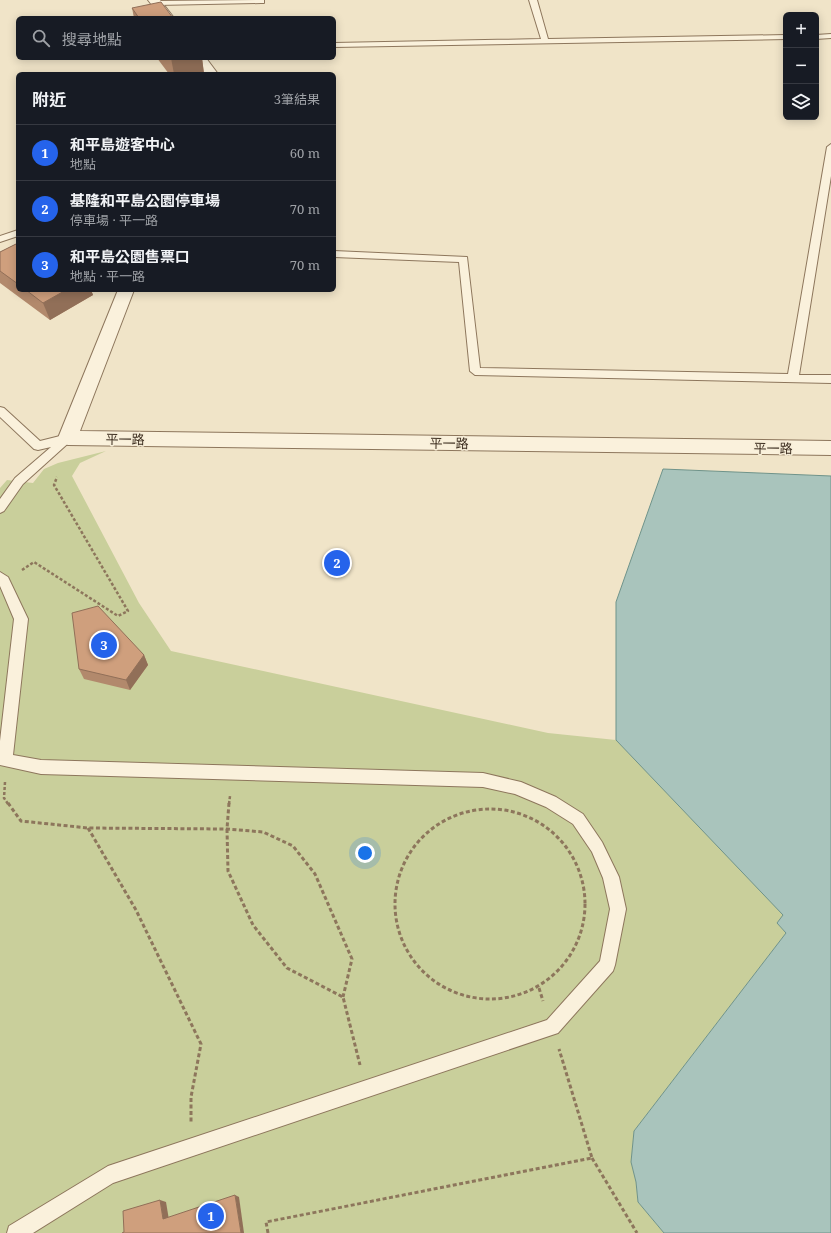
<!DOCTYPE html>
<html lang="zh-TW">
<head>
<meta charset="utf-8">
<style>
  :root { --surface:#171b24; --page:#20242c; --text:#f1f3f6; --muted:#9ea1a6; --line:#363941; --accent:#2563eb }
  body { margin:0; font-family:"Noto Serif","Noto Sans TC",serif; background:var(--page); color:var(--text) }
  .controls { position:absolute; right:12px; top:12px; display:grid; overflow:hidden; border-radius:6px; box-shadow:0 2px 10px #0003 }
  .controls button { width:36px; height:36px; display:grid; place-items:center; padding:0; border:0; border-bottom:1px solid var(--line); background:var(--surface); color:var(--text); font:20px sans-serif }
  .you { position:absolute; left:365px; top:853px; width:14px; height:14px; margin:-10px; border:3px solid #fff; border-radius:50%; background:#1a73e8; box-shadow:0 0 0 6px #1a73e833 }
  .badge { display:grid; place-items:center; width:26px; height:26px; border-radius:50%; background:var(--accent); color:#fff; font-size:13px; font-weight:700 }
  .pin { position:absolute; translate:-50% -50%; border:2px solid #fff; box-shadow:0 1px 4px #0006 }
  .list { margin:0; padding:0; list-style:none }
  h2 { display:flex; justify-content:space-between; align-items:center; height:52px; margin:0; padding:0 16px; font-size:17px }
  h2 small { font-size:13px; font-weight:400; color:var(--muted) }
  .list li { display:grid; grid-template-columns:26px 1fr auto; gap:12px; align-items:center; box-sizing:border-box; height:56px; padding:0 16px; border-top:1px solid var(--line) }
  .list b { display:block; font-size:15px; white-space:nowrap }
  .list p { margin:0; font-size:13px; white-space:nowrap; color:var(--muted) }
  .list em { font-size:13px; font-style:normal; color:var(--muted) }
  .icon { flex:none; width:22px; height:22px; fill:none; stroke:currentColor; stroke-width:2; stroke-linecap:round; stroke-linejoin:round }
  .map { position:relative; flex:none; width:831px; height:1233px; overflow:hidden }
  .search { position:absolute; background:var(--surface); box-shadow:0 2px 10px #0003; left:16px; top:16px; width:320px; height:44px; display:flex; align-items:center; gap:10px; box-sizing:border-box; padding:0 14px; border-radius:6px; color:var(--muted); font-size:15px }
  .panel { position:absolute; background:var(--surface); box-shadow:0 2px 10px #0003; left:16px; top:72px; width:320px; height:220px; border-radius:6px }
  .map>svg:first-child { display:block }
  .green { fill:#c9cf9b }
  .water { fill:#a9c4bc; stroke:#6f938a }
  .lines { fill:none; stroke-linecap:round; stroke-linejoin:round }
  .service-casing { stroke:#8d765c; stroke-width:2 }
  .minor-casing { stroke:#8d765c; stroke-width:2 }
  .path-far1 { stroke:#8d765c; stroke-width:2.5; stroke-dasharray:3 2; stroke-linecap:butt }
  .path { stroke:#8d765c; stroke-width:3; stroke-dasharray:4 2.5; stroke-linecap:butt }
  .service { fill:#faf1dc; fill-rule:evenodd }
  .minor { fill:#faf1dc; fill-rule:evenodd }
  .wall { fill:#b2896c }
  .shaded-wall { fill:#916f58 }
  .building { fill:#cf9f7d; stroke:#916f58 }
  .labels { text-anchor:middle; stroke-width:3; stroke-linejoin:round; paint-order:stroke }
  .street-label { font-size:13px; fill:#3d2e20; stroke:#f7eed8 }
</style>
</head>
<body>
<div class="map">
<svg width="831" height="1233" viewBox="0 0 831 1233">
  <rect width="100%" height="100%" fill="#f0e4c8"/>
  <!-- green -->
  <path class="green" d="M 106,451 L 80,463 L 72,476 L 139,603 L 171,651 L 548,733 L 616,740 L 784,915 L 777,923 L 786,933 L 634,1131 L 631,1162 L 636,1182 L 638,1202 L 664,1233 L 0,1233 L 0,488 L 7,480 L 33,483 L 44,469 L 58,463 Z"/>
  <!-- water -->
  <path class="water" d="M 663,469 L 831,476 L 831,1233 L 664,1233 L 638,1202 L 636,1182 L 631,1162 L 634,1131 L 786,933 L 777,923 L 783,915 L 616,740 L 616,602 Z"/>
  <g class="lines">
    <!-- service casing -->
    <g class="service-casing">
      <g id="service">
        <path d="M 264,0 L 264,3 L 261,3 L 157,5 L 153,3 L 157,1 Z"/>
        <path d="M 529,0 L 537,0 L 548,39 L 786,35 L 786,39 L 334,47 L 334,43 L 541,39 Z"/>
        <path d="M 831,34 L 831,38 L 816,39 L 816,35 Z"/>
        <path d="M 831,144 L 831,176 L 799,375 L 831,375 L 831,383 L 475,375 L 470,371 L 459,262 L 334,257 L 334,251 L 467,257 L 480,368 L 788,374 L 827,147 Z"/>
        <path d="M 18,230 L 18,236 L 0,242 L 0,236 Z"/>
        <path d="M 0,407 L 4,408 L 40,441 L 68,434 L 74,438 L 23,484 L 4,511 L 0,513 L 0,499 L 15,478 L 51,447 L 38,450 L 34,449 L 0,417 Z"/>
        <path d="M 0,572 L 8,577 L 28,619 L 13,755 L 41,760 L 483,773 L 521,782 L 556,797 L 583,814 L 602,842 L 619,877 L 626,909 L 615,965 L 613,971 L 558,1033 L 113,1183 L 33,1233 L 7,1233 L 9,1226 L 108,1166 L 547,1020 L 600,961 L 610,909 L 603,878 L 592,852 L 573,824 L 546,807 L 515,794 L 483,787 L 41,774 L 0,765 L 0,741 L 14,619 L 0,586 Z"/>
      </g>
    </g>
    <!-- minor casing -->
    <g class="minor-casing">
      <g id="minor">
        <path d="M 148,0 L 160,0 L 174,18 L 162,18 Z"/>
        <path d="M 194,58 L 206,58 L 218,74 L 204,74 Z"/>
        <path d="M 118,290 L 134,290 L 80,431 L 831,441 L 831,455 L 68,445 L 61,443 L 58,438 Z"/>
      </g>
    </g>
    <!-- path-far1 -->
    <g class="path-far1">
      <path d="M 22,570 L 34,562 L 118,616 L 128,611 L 54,485 L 57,477"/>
      <path d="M 5,782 L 4,798 L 8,804"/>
      <path d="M 229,804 L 230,796"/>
    </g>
    <!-- path -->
    <g class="path">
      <path d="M 8,803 L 21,821 L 88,828 L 227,829 L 263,832 L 293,846 L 315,874 L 352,959 L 343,997"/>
      <path d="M 229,803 L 227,829 L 228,871 L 253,925 L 287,968 L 343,997 L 360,1065"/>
      <circle cx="490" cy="904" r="95"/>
      <path d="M 88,828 L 136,910 L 201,1044 L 191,1097 L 191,1122"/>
      <path d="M 539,988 L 543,1001"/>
      <path d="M 592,1158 L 637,1233"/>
      <path d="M 268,1233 L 266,1222 L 592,1158 L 559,1049"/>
    </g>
    <!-- service -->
    <use href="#service" class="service"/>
    <!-- minor -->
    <use href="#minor" class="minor"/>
  </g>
  <!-- wall -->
  <g class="wall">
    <path d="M 132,8 L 173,18 L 134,18 Z"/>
    <path d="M 157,58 L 202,58 L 204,74 L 169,74 Z"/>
    <path d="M 18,243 L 18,290 L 91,290 L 93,295 L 50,320 L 0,283 L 0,252 Z"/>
    <path d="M 144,655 L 148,665 L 130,690 L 84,679 L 79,669 Z"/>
  </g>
  <!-- shaded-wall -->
  <g class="shaded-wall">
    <path d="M 171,58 L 202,58 L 204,74 L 174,74 Z"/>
    <path d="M 66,290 L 91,290 L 93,295 L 50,320 L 43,303 Z"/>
    <path d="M 144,655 L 148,665 L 130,690 L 126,680 Z"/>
    <path d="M 235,1195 L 239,1197 L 244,1233 L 241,1233 Z"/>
    <path d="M 160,1200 L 166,1202 L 169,1220 L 163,1219 Z"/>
  </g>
  <!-- building -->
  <g class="building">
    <path d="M 161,2 L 173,18 L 139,18 L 132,8 Z"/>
    <path d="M 18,243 L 18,284 L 0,271 L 0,252 Z"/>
    <path d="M 26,290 L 66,290 L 43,303 Z"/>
    <path d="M 98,606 L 144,655 L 126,680 L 79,669 L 72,613 Z"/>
    <path d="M 235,1195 L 241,1233 L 122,1233 L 124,1232 L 123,1211 L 160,1200 L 163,1219 Z"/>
  </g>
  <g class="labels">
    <!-- street labels -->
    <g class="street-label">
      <text transform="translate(125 439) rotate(1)" y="5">平一路</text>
      <text transform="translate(449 443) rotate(1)" y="5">平一路</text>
      <text transform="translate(773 448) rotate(1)" y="5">平一路</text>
    </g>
  </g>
</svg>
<div class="controls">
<button>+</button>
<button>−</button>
<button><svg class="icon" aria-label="layers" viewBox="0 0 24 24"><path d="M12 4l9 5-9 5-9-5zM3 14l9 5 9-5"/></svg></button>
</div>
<div class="you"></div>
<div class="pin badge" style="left:211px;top:1216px">1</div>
<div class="pin badge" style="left:337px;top:563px">2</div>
<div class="pin badge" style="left:104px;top:645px">3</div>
<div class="search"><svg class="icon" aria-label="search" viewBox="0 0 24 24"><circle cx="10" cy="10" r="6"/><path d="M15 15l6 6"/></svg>搜尋地點</div>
<section class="panel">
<h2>附近<small>3筆結果</small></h2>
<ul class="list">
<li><span class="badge">1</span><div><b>和平島遊客中心</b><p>地點</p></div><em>60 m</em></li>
<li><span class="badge">2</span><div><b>基隆和平島公園停車場</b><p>停車場 · 平一路</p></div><em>70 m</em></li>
<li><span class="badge">3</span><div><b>和平島公園售票口</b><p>地點 · 平一路</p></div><em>70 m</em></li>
</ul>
</section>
</div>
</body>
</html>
